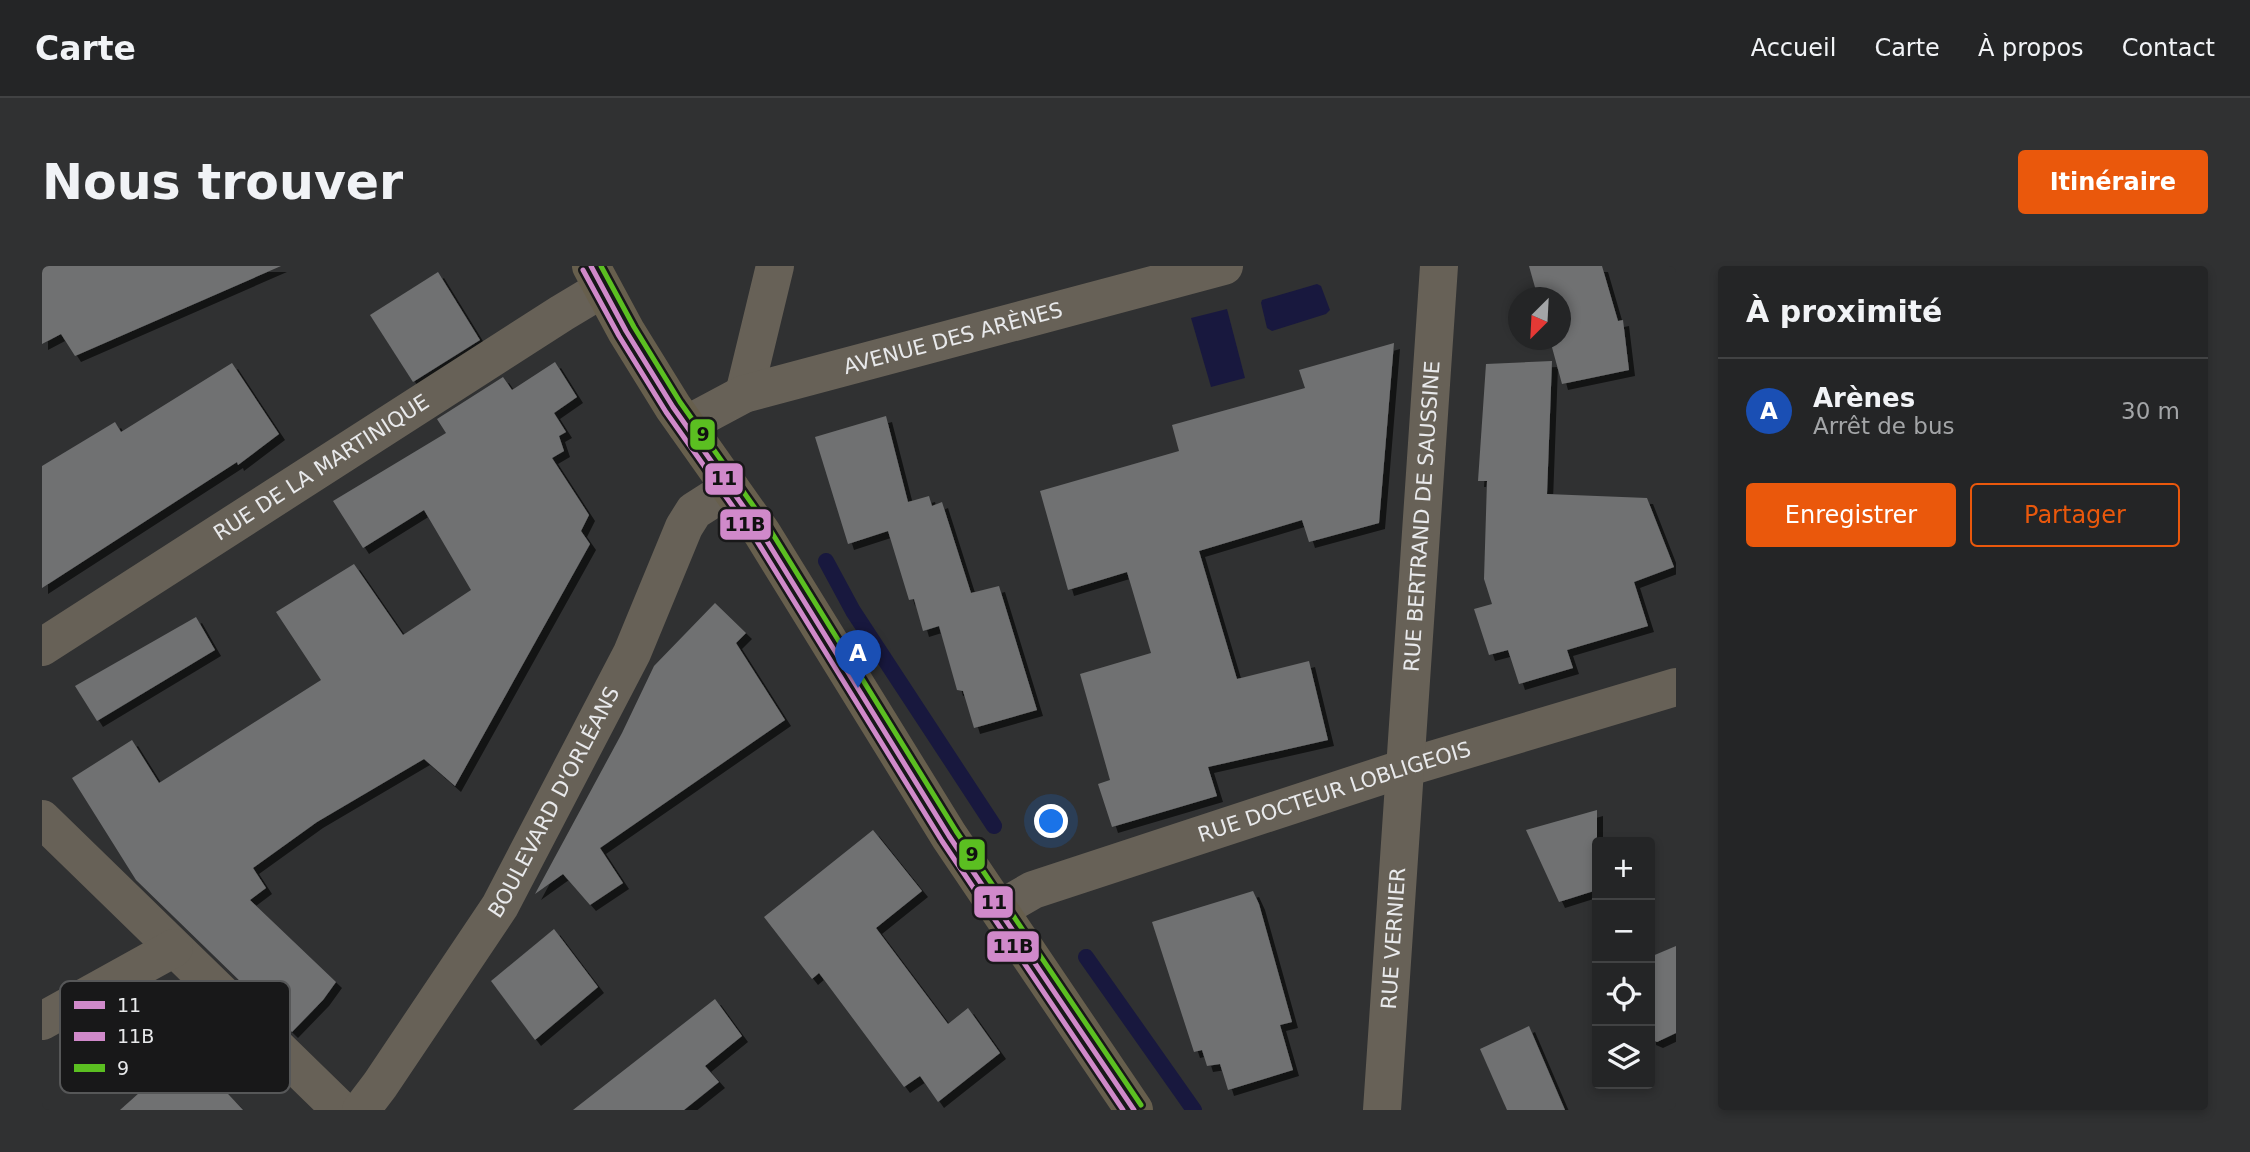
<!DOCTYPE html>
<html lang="fr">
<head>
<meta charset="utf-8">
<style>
  :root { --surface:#242526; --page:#303132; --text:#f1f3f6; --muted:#a3a5a7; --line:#414243; --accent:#ea580c }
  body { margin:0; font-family:"DejaVu Sans",sans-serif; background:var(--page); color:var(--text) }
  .controls { position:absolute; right:21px; bottom:21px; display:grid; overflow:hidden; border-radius:7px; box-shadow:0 4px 10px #0003 }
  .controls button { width:63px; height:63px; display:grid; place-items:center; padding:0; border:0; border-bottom:2px solid var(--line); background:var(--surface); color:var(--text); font:35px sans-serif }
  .compass { position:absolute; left:1466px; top:21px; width:63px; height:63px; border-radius:50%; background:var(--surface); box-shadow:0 4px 10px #0003; rotate:204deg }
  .you { position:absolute; left:1010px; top:556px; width:24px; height:24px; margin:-18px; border:5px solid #fff; border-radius:50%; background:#1a73e8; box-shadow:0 0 0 10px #1a73e833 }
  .badge { display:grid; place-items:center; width:46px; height:46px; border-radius:50%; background:var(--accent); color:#fff; font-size:23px; font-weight:700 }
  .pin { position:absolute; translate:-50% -58px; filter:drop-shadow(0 2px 4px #0008) }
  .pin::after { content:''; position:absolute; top:37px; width:24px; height:21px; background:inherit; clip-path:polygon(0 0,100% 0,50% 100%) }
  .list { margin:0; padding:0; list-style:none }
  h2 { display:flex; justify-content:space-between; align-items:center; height:91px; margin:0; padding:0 28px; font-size:30px }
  h2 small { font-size:23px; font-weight:400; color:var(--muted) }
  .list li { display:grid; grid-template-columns:46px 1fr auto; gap:21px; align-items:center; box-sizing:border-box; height:105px; padding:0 28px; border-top:2px solid var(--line) }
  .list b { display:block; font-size:26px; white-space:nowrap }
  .list p { margin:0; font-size:23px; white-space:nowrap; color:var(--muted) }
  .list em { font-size:23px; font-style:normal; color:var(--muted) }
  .actions { display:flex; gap:14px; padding:21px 28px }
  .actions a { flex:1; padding:16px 0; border:2px solid var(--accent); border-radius:7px; text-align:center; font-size:24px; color:var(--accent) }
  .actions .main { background:var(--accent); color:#fff }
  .icon { flex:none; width:38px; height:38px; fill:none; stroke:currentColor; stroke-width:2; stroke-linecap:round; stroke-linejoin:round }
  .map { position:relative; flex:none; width:1634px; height:844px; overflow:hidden; border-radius:7px }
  header { display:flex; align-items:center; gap:42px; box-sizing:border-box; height:98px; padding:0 35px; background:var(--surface); border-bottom:2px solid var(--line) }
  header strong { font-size:33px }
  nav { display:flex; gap:38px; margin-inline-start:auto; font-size:24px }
  .intro { display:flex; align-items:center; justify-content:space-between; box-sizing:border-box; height:168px; padding:0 42px }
  h1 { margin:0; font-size:49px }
  .button { padding:18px 32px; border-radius:7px; background:var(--accent); color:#fff; font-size:24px; font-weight:700 }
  main { display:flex; gap:42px; padding:0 42px }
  aside { flex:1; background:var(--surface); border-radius:7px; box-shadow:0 4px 10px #0003 }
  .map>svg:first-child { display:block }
  .water { fill:#18183e }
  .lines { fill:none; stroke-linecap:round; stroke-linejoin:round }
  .stream { stroke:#18183e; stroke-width:16 }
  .building { fill:#707172; filter:url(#shadow) }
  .minor { stroke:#676157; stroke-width:38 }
  .major { stroke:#675f4d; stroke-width:38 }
  .bus-1-casing { stroke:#181819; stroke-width:10 }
  .bus-2-casing { stroke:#181819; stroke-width:10 }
  .bus-3-casing { stroke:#181819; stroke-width:10 }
  .bus-1 { stroke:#d089ca; stroke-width:5 }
  .bus-2 { stroke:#d089ca; stroke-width:5 }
  .bus-3 { stroke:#5bbf21; stroke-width:5 }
  .labels { text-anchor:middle; stroke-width:7; stroke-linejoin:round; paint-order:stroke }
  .street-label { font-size:21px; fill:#e8e9eb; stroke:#181819 }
  .key { fill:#181819; stroke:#565758; stroke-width:2 }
  .key-label { font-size:19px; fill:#e8e9eb }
  .line-badge { stroke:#181819; stroke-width:2.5 }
  .pale-badge-label { font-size:19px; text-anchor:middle; font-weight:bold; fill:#111 }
</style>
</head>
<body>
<header>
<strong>Carte</strong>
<nav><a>Accueil</a><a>Carte</a><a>À propos</a><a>Contact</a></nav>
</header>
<div class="intro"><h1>Nous trouver</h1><a class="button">Itinéraire</a></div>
<main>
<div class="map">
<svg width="1634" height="844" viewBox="0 0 1634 844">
  <defs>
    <filter id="shadow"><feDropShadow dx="6" dy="6" stdDeviation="0" flood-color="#0009"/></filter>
  </defs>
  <rect width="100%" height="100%" fill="#303132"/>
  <!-- water -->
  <g class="water">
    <path d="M 1275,18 L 1279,20 L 1288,44 L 1284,48 L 1230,65 L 1225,62 L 1219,37 L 1220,34 Z"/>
    <path d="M 1185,43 L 1203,112 L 1169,121 L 1149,52 Z"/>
  </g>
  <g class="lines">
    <!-- stream -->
    <g class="stream">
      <path d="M 784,295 L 811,345 L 952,560"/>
      <path d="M 1044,691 L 1152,844"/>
    </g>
  </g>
  <!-- building -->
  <g class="building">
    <path d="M 0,0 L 239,0 L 33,90 L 19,68 L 0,78 Z"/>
    <path d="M 1487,0 L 1560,0 L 1576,55 L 1581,54 L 1587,104 L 1520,118 L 1508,74 L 1518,74 L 1518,32 L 1496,32 Z"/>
    <path d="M 396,6 L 438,74 L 371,116 L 328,49 Z"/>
    <path d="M 1352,77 L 1337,257 L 1267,276 L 1260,254 L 1157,285 L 1195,413 L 1267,395 L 1286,474 L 1166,501 L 1175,530 L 1070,561 L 1056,518 L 1068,514 L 1038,408 L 1109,387 L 1085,306 L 1026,324 L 998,225 L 1137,185 L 1130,159 L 1263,122 L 1257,104 Z"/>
    <path d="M 1510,95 L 1505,228 L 1605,232 L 1632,301 L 1592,316 L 1606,360 L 1525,384 L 1531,402 L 1477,418 L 1466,384 L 1447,389 L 1432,343 L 1450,338 L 1442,313 L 1445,215 L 1436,215 L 1444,98 Z"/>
    <path d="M 513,96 L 535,131 L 512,147 L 524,166 L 517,170 L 522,185 L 510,192 L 547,249 L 539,265 L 548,278 L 413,520 L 382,493 L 275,556 L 211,602 L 224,622 L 208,634 L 294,716 L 281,734 L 250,766 L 209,726 L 212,723 L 202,719 L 94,614 L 30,512 L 90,474 L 117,517 L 279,414 L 234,346 L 312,298 L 361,369 L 429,324 L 382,244 L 321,282 L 291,235 L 404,167 L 395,153 L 461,111 L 470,124 Z"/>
    <path d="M 190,97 L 237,168 L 196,199 L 195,196 L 0,322 L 0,200 L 73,156 L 79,166 Z"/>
    <path d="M 844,150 L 866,236 L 887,230 L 890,240 L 900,236 L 929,327 L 957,320 L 995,444 L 932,462 L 921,425 L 915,424 L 897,360 L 881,365 L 872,333 L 867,334 L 846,265 L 806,278 L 773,171 Z"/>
    <path d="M 673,337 L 704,367 L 694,377 L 743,454 L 558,582 L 581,617 L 548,639 L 521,608 L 493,628 L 580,467 L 612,400 Z"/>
    <path d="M 154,351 L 173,384 L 55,455 L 33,420 Z"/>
    <path d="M 1555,544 L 1555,624 L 1517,636 L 1484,564 Z"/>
    <path d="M 831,564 L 880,625 L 834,662 L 906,758 L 926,742 L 958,787 L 896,836 L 878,810 L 862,821 L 777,707 L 770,713 L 722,651 Z"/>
    <path d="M 1211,625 L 1217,638 L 1250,756 L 1238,759 L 1251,804 L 1186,824 L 1178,798 L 1165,800 L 1160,784 L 1152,786 L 1110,656 Z"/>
    <path d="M 512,663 L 556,721 L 493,774 L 449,715 Z"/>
    <path d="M 1634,680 L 1634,767 L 1615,776 L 1608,773 L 1608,691 Z"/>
    <path d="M 673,733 L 700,770 L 663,800 L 677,816 L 642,844 L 531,844 Z"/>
    <path d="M 1487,760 L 1523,844 L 1465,844 L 1438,783 Z"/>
    <path d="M 145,784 L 201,844 L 78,844 Z"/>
  </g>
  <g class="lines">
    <!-- minor -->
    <g class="minor">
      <path d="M 702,128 L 733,0"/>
      <path id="s1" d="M 644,159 L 702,128 L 1182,0"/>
      <path id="s2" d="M 0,381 L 520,47 L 560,23"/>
      <path d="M 0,553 L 299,844"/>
      <path id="s3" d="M 958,643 L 991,624 L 1363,502 L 1634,421"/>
      <path d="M 0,755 L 132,682"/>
      <path id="s4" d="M 319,844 L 338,819 L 458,640 L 590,387 L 642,261 L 652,245 L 688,222"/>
      <path id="s5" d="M 1340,844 L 1397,0"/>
    </g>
    <!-- major -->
    <path class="major" d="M 549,0 L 584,65 L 631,141 L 720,267 L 907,570 L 1092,844"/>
    <!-- bus-1 casing -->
    <g class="bus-1-casing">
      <path id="bus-1" d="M 549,0 L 584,65 L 631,141 L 720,267 L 907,570 L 1092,844"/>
    </g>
    <!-- bus-2 casing -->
    <g class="bus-2-casing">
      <path id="bus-2" d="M 541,4 L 577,70 L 624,146 L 713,272 L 900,575 L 1081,844"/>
    </g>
    <!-- bus-3 casing -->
    <g class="bus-3-casing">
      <path id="bus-3" d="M 559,0 L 592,61 L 638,136 L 727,262 L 914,565 L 1099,839"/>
    </g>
    <!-- bus-1 -->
    <use href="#bus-1" class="bus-1"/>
    <!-- bus-2 -->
    <use href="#bus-2" class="bus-2"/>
    <!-- bus-3 -->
    <use href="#bus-3" class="bus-3"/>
  </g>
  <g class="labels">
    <!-- street labels -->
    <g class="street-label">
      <text dy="7" stroke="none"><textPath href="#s1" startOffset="282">AVENUE DES ARÈNES</textPath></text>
      <text dy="7" stroke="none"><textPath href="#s2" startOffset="332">RUE DE LA MARTINIQUE</textPath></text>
      <text dy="7" stroke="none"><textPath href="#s5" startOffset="595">RUE BERTRAND DE SAUSSINE</textPath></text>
      <text dy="7" stroke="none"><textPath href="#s3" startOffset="355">RUE DOCTEUR LOBLIGEOIS</textPath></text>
      <text dy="7" stroke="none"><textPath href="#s4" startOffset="364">BOULEVARD D'ORLÉANS</textPath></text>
      <text dy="7" stroke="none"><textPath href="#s5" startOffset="172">RUE VERNIER</textPath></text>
    </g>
  </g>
  <!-- legend -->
  <rect x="18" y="715" width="230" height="112" rx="10" class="key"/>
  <rect x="32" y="735" width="31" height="8" fill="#d089ca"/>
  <rect x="32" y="766" width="31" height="9" fill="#d089ca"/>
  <rect x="32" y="798" width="31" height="8" fill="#5bbf21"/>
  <g class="key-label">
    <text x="75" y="746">11</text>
    <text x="75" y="777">11B</text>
    <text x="75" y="809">9</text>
  </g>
  <g class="line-badge">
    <rect x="647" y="152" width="27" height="33" rx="7" fill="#5bbf21"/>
    <rect x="662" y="196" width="40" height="34" rx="7" fill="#d089ca"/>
    <rect x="677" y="242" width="53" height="33" rx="7" fill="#d089ca"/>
    <rect x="916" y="572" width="28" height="33" rx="7" fill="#5bbf21"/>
    <rect x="931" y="619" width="41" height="34" rx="7" fill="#d089ca"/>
    <rect x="944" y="664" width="54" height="33" rx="7" fill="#d089ca"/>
  </g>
  <g class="pale-badge-label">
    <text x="661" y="175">9</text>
    <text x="682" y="219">11</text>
    <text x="703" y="265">11B</text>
    <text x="930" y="595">9</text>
    <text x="952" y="643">11</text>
    <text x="971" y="687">11B</text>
  </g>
</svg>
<div class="controls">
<button>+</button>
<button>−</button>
<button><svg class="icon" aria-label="locate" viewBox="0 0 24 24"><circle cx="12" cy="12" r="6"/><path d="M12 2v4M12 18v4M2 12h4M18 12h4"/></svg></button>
<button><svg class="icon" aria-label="layers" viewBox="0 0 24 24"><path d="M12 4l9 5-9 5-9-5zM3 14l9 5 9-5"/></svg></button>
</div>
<svg class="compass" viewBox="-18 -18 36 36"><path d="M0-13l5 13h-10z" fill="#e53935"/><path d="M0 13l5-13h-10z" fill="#a3a5a7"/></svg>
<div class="you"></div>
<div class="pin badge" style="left:816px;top:422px;background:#1a4fb4">A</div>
</div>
<aside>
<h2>À proximité<small></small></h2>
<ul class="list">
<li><span class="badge" style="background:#1a4fb4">A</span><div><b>Arènes</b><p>Arrêt de bus</p></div><em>30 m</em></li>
</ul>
<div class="actions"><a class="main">Enregistrer</a><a>Partager</a></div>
</aside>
</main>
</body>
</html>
